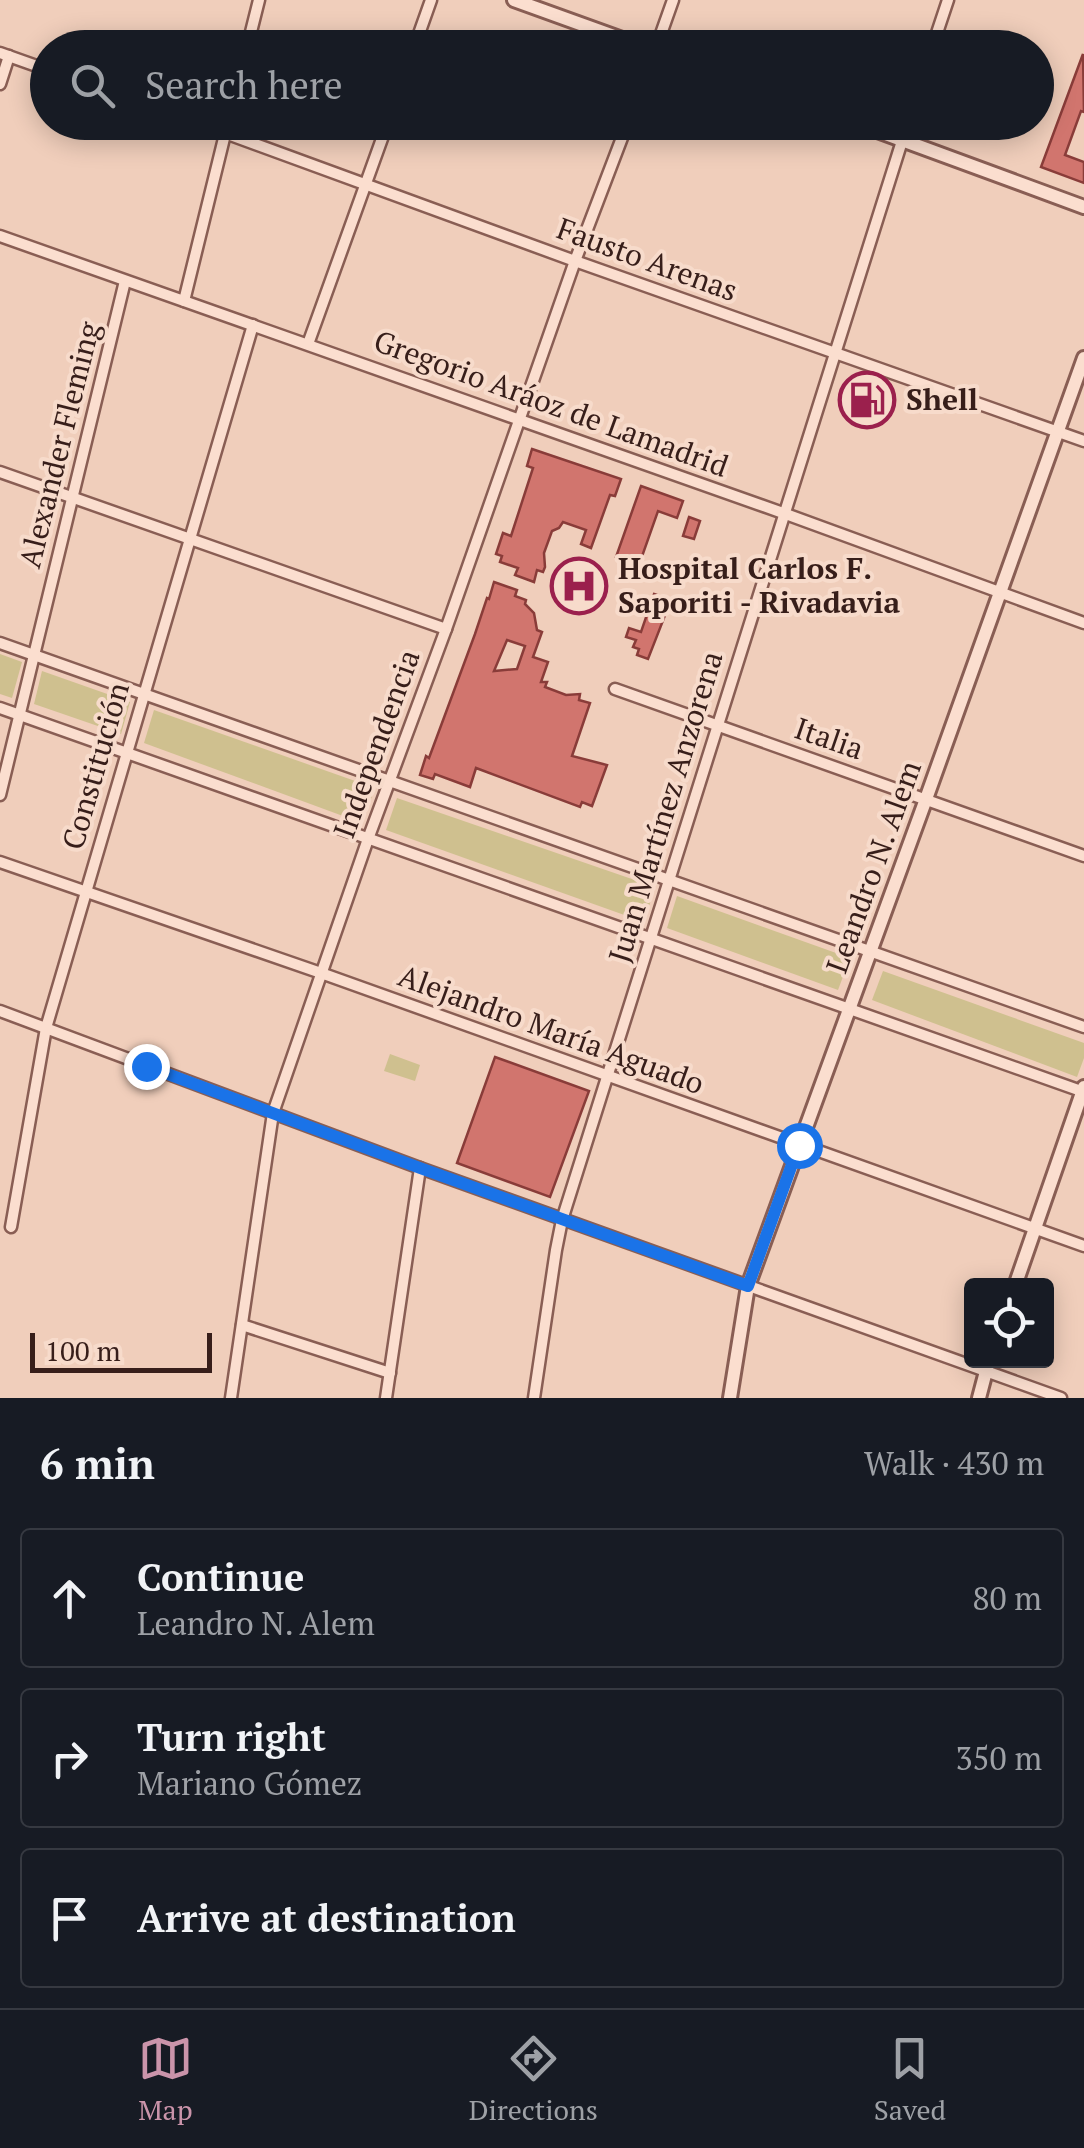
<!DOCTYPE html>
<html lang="en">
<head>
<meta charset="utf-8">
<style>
  :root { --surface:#171b24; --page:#242831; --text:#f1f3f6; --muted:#9ea1a6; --line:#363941; --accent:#ca94aa }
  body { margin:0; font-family:"PT Serif",serif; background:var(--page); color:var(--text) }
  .controls { position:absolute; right:30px; bottom:30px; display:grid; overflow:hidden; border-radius:10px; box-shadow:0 5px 25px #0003 }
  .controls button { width:90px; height:90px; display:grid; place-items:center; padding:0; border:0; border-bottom:2px solid var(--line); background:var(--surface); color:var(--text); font:50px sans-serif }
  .scale { position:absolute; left:30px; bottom:25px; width:182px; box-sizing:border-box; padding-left:10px; border:5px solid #371e1a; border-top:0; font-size:28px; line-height:35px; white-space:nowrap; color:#371e1a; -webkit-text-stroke:8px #f7dbcb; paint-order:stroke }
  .stop { position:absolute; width:30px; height:30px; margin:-22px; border:8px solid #1a73e8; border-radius:50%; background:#fff }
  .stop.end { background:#1a73e8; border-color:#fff; box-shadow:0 2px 10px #0008 }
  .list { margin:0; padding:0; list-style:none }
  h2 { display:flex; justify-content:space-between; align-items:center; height:130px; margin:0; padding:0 40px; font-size:42px }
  h2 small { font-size:32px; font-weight:400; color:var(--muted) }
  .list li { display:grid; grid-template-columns:65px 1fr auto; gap:30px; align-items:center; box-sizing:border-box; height:140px; margin:0 20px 20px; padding:0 20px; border:2px solid var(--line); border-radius:10px }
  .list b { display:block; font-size:38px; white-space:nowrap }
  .list p { margin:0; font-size:32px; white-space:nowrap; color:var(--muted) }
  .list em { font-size:32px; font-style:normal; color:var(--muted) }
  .icon { flex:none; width:55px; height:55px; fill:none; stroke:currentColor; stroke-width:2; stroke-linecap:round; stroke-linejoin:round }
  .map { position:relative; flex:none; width:1084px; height:1398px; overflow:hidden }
  .search { position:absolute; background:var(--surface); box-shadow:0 5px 25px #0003; left:30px; right:30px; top:30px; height:110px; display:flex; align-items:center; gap:25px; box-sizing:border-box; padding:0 35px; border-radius:55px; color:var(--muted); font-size:38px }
  .sheet { height:610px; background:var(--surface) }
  nav { display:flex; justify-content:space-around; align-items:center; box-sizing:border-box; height:140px; border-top:2px solid var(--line); background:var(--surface); font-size:28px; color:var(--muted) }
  nav a { display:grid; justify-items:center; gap:5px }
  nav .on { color:var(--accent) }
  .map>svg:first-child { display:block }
  .green { fill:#cfc08f }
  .building { fill:#d1756e; stroke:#893c39; stroke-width:2.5; fill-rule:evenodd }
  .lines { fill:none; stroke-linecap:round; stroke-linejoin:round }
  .minor-casing { stroke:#895e54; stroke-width:15 }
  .tertiary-casing { stroke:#895e54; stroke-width:18 }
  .minor { stroke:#fbdecf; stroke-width:10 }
  .tertiary { stroke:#fbdecf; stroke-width:12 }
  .route { stroke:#1a73e8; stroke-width:12 }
  .labels { text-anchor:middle; stroke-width:8; stroke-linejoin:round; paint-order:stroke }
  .street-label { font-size:30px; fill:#371e1a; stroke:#f7dbcb }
  .poi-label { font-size:30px; font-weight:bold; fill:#371e1a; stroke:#f7dbcb; text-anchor:start }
</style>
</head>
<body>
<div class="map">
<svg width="1084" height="1398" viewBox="0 0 1084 1398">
  <rect width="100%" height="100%" fill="#f0cebb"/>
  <!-- green -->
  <g class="green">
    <path d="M 0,654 L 22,662 L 12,698 L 0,694 Z"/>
    <path d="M 42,671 L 130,702 L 121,734 L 34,704 Z"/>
    <path d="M 154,710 L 375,788 L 362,823 L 144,743 Z"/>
    <path d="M 397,798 L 655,887 L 644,922 L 386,830 Z"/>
    <path d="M 677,896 L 850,958 L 838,990 L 667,928 Z"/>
    <path d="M 883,971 L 1084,1043 L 1084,1058 L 1077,1077 L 872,1000 Z"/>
    <path d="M 390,1054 L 420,1065 L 415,1081 L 384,1071 Z"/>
  </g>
  <!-- building -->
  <g class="building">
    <path d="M 1083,54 L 1084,112 L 1081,111 L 1065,155 L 1084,162 L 1084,183 L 1041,167 Z"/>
    <path d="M 861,388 L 878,394 L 872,411 L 856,406 Z"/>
    <path d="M 532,449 L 621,479 L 615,496 L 610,495 L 591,548 L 581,544 L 586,530 L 563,522 L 559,528 L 552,531 L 544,553 L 545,567 L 543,572 L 537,570 L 534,582 L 515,575 L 518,568 L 500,562 L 502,556 L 496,554 L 503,533 L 511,536 L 533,468 L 527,466 Z"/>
    <path d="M 641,486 L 683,501 L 677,518 L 658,511 L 639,565 L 616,557 Z"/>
    <path d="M 689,517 L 700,521 L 694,539 L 683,536 Z"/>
    <path d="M 494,582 L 517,590 L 515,596 L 526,600 L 525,604 L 534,613 L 537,630 L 542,632 L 533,657 L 548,662 L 541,682 L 547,682 L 545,687 L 566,695 L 580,694 L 579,700 L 590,703 L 572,756 L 607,765 L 592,806 L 582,802 L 580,807 L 476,768 L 470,787 L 435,774 L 433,779 L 420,775 L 426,756 L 429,758 L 475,634 L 487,598 L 489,599 ZM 507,640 L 525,646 L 517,669 L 494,671 Z"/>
    <path d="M 654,594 L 671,600 L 648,659 L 637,655 L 639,649 L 633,647 L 636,640 L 626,637 L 629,628 L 641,632 Z"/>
    <path d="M 495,1057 L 589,1091 L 550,1197 L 457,1163 Z"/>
  </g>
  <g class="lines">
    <!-- minor casing -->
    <g class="minor-casing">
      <g id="minor">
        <path d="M 247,48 L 259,0"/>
        <path d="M 414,48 L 431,0"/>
        <path d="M 656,48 L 673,0"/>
        <path d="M 932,48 L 948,0"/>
        <path d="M 0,53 L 48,70"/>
        <path d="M 0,84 L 9,56"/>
        <path d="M 195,122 L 575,261 L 1084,441"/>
        <path d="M 0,236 L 783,513 L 1084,623"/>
        <path d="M 184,301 L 228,122"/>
        <path d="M 308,344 L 388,122"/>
        <path d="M 0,472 L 446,629"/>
        <path d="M 0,643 L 1084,1027"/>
        <path d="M 615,689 L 1084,856"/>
        <path d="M 0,708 L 1084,1092"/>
        <path d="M 0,795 L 125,281"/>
        <path d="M 0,862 L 321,973 L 1084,1246"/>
        <path d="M 0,1011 L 420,1168 L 1061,1398"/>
        <path d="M 11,1227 L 46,1028 L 253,325"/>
        <path d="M 242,1325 L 390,1373"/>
        <path d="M 231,1398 L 273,1113 L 368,839 L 446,629 L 575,261 L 628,122"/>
        <path d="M 386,1398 L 420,1168"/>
        <path d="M 534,1398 L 556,1250 L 562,1220 L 908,122"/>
      </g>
    </g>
    <!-- tertiary casing -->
    <g class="tertiary-casing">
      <g id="tertiary">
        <path d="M 514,0 L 647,48"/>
        <path d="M 853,122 L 1084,207"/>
        <path d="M 1015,1286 L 1084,1087"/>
        <path d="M 730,1398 L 748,1286 L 926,799 L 1084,358"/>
        <path d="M 979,1398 L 989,1360"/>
      </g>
    </g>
    <!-- minor -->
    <use href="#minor" class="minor"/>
    <!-- tertiary -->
    <use href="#tertiary" class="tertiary"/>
  </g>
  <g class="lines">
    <!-- route -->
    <path class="route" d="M 146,1066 L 420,1168 L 748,1286 L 799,1145"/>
  </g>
  <!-- icons -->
  <defs>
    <g id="fuel-ring" transform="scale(2.875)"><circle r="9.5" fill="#f7dbcb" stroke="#9b204d" stroke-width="1.5"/><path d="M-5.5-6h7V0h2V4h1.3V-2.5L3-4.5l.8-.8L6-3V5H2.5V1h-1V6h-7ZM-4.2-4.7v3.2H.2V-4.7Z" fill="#9b204d"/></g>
    <g id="hospital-ring" transform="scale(2.875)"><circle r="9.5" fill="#f7dbcb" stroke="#9b204d" stroke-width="1.5"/><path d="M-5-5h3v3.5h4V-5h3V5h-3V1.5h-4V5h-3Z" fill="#9b204d"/></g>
  </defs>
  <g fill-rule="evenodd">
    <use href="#fuel-ring" x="867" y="400"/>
    <use href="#hospital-ring" x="579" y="586"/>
  </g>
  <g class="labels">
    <!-- street labels -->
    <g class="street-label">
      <text transform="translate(647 260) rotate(20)" y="10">Fausto Arenas</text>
      <text transform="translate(551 404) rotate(20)" y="10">Gregorio Aráoz de Lamadrid</text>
      <text transform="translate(60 445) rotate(-76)" y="10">Alexander Fleming</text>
      <text transform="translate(829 739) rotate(19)" y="10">Italia</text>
      <text transform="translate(377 744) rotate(-70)" y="10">Independencia</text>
      <text transform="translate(96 766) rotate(-74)" y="10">Constitución</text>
      <text transform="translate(666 807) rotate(-73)" y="10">Juan Martínez Anzorena</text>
      <text transform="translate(874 867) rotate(-70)" y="10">Leandro N. Alem</text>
      <text transform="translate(551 1030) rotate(20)" y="10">Alejandro María Aguado</text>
    </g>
    <!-- poi labels -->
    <g class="poi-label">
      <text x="906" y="410">Shell</text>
      <text x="618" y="579">Hospital Carlos F.<tspan x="618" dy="34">Saporiti - Rivadavia</tspan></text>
    </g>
  </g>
</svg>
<div class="controls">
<button><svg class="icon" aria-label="locate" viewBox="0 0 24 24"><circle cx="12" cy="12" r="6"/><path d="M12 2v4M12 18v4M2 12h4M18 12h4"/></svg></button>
</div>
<div class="scale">100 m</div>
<div class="stop" style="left:799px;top:1145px"></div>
<div class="stop end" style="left:146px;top:1066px"></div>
<div class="search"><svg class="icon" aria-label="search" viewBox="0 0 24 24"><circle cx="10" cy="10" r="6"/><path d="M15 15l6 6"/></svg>Search here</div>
</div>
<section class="sheet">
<h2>6 min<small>Walk · 430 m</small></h2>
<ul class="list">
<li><svg class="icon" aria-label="ahead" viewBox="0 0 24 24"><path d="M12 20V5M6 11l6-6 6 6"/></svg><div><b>Continue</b><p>Leandro N. Alem</p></div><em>80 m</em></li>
<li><svg class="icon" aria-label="right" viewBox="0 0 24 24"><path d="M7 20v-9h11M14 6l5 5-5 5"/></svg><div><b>Turn right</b><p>Mariano Gómez</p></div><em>350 m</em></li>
<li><svg class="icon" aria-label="arrive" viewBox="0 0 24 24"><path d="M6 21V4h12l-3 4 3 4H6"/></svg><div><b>Arrive at destination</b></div></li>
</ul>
</section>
<nav>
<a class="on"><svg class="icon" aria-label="map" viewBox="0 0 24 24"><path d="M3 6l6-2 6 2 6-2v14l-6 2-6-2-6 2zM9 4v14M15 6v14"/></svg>Map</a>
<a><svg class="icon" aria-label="directions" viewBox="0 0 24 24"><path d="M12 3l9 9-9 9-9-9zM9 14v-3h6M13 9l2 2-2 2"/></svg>Directions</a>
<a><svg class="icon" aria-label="saved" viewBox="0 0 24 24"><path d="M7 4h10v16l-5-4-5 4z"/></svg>Saved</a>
</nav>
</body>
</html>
